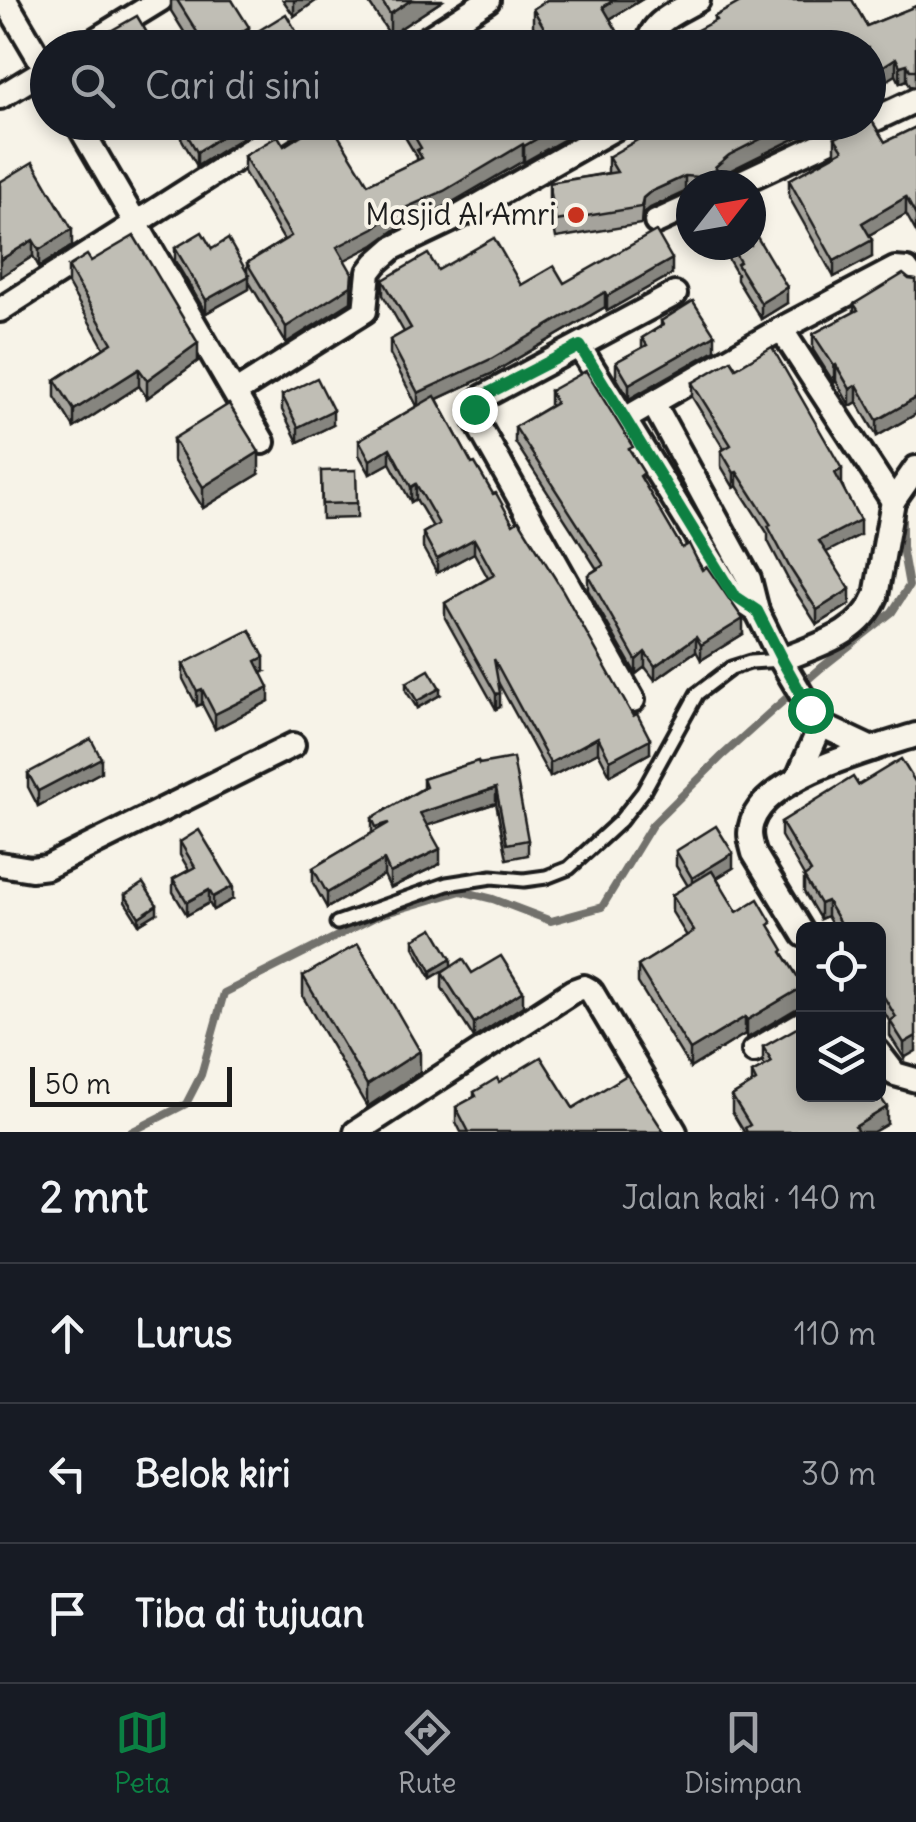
<!DOCTYPE html>
<html lang="id">
<head>
<meta charset="utf-8">
<style>
  :root { --surface:#171b24; --page:#20242c; --text:#f1f3f6; --muted:#9ea1a6; --line:#363941; --accent:#0b8043 }
  body { margin:0; font-family:Delius,sans-serif; background:var(--page); color:var(--text) }
  .controls { position:absolute; right:30px; bottom:30px; display:grid; overflow:hidden; border-radius:15px; box-shadow:0 5px 15px #0003 }
  .controls button { width:90px; height:90px; display:grid; place-items:center; padding:0; border:0; border-bottom:2px solid var(--line); background:var(--surface); color:var(--text); font:50px sans-serif }
  .compass { position:absolute; left:676px; top:170px; width:90px; height:90px; border-radius:50%; background:var(--surface); box-shadow:0 5px 15px #0003; rotate:59deg }
  .scale { position:absolute; left:30px; bottom:25px; width:202px; box-sizing:border-box; padding-left:10px; border:5px solid #1c1c1c; border-top:0; font-size:28px; line-height:35px; white-space:nowrap; color:#1c1c1c; -webkit-text-stroke:8px #f7f3e8; paint-order:stroke }
  .stop { position:absolute; width:30px; height:30px; margin:-22px; border:8px solid #0b8043; border-radius:50%; background:#fff }
  .stop.end { background:#0b8043; border-color:#fff; box-shadow:0 2px 10px #0008 }
  .list { margin:0; padding:0; list-style:none }
  h2 { display:flex; justify-content:space-between; align-items:center; height:130px; margin:0; padding:0 40px; font-size:42px }
  h2 small { font-size:32px; font-weight:400; color:var(--muted) }
  .list li { display:grid; grid-template-columns:65px 1fr auto; gap:30px; align-items:center; box-sizing:border-box; height:140px; padding:0 40px; border-top:2px solid var(--line) }
  .list b { display:block; font-size:38px; white-space:nowrap }
  .list em { font-size:32px; font-style:normal; color:var(--muted) }
  .icon { flex:none; width:55px; height:55px; fill:none; stroke:currentColor; stroke-width:2; stroke-linecap:round; stroke-linejoin:round }
  .map { position:relative; flex:none; width:916px; height:1132px; overflow:hidden }
  .search { position:absolute; background:var(--surface); box-shadow:0 5px 15px #0003; left:30px; right:30px; top:30px; height:110px; display:flex; align-items:center; gap:25px; box-sizing:border-box; padding:0 35px; border-radius:55px; color:var(--muted); font-size:38px }
  .sheet { height:550px; background:var(--surface) }
  nav { display:flex; justify-content:space-around; align-items:center; box-sizing:border-box; height:140px; border-top:2px solid var(--line); background:var(--surface); font-size:28px; color:var(--muted) }
  nav a { display:grid; justify-items:center; gap:5px }
  nav .on { color:var(--accent) }
  .map>svg:first-child { display:block }
  .lines { fill:none; stroke-linecap:round; stroke-linejoin:round }
  .stream { stroke:#72716c; stroke-width:8 }
  .service-casing { stroke:#1c1c1c; stroke-width:19 }
  .minor-casing { stroke:#1c1c1c; stroke-width:30 }
  .service { stroke:#f7f3e8; stroke-width:11 }
  .minor { stroke:#f7f3e8; stroke-width:22 }
  .wall { fill:#a5a39c; stroke:#1c1c1c; stroke-width:2.5 }
  .shaded-wall { fill:#86857f; stroke:#1c1c1c; stroke-width:2.5 }
  .building { fill:#c0beb5; stroke:#1c1c1c; stroke-width:2.5 }
  .route { stroke:#0b8043; stroke-width:12 }
  .poi-dot { fill:#c8321e; stroke:#f7f3e8; stroke-width:4 }
  .labels { text-anchor:middle; stroke-width:8; stroke-linejoin:round; paint-order:stroke }
  .poi-label { font-size:30px; fill:#1c1c1c; stroke:#f7f3e8; text-anchor:end }
</style>
</head>
<body>
<div class="map">
<svg width="916" height="1132" viewBox="0 0 916 1132">
  <rect width="100%" height="100%" fill="#f7f3e8"/>
  <filter id="ink" filterUnits="userSpaceOnUse"><feTurbulence type="fractalNoise" baseFrequency=".01" numOctaves="2"/><feDisplacementMap in="SourceGraphic" scale="20" xChannelSelector="R" yChannelSelector="G"/><feConvolveMatrix kernelMatrix="1 2 1 2 8 2 1 2 1" color-interpolation-filters="sRGB"/></filter>
  <g filter="url(#ink)">
    <g class="lines">
      <!-- stream -->
      <path class="stream" d="M 131,1132 L 186,1104 L 201,1075 L 224,993 L 379,915 L 461,891 L 493,899 L 551,921 L 602,907 L 652,825 L 723,755 L 774,709 L 821,668 L 892,612 L 909,586 L 902,547 L 902,511"/>
      <!-- service casing -->
      <g class="service-casing">
        <path id="service" d="M 337,923 L 447,884 L 492,877 L 524,880 L 546,877 L 569,868 L 620,821 L 643,792 L 697,694 L 731,668 L 750,662 L 781,660"/>
      </g>
      <!-- minor casing -->
      <g class="minor-casing">
        <g id="minor">
          <path d="M 5,0 L 48,73"/>
          <path d="M 82,48 L 160,0"/>
          <path d="M 413,48 L 488,0"/>
          <path d="M 649,48 C 647,22 678,12 698,0"/>
          <path d="M 0,97 L 48,68"/>
          <path d="M 77,122 L 263,442"/>
          <path d="M 735,185 L 916,100"/>
          <path d="M 656,222 L 691,206"/>
          <path d="M 0,310 L 294,122"/>
          <path d="M 781,329 L 893,501"/>
          <path d="M 579,346 L 733,595 L 757,611"/>
          <path d="M 236,392 L 365,311 L 369,272 L 376,263 L 393,248 L 458,217 L 626,122"/>
          <path d="M 653,403 L 749,579 L 757,611 L 781,660 L 816,719 L 821,725 L 872,749"/>
          <path d="M 625,419 L 781,329 L 895,269 L 907,270 L 916,282"/>
          <path d="M 781,660 C 817,645 860,635 876,596 L 893,501 L 916,468"/>
          <path d="M 633,700 L 476,421 L 474,409 L 483,397 L 675,294"/>
          <path d="M 799,775 L 821,725"/>
          <path d="M 0,864 L 31,869 L 47,867 L 293,745"/>
          <path d="M 804,935 L 754,853 C 751,842 748,833 752,822 C 768,775 872,749 916,735"/>
          <path d="M 754,1051 L 804,1022"/>
          <path d="M 878,1052 L 895,1074 L 916,1080"/>
          <path d="M 356,1132 L 573,991 L 584,987 L 591,991 L 675,1132"/>
        </g>
      </g>
      <!-- service -->
      <use href="#service" class="service"/>
      <!-- minor -->
      <use href="#minor" class="minor"/>
    </g>
    <!-- wall -->
    <g class="wall">
      <path d="M 171,0 L 232,0 L 249,48 L 194,48 L 171,11 Z"/>
      <path d="M 283,0 L 317,0 L 294,16 Z"/>
      <path d="M 367,0 L 442,0 L 442,1 L 390,35 Z"/>
      <path d="M 547,0 L 641,0 L 610,19 L 627,48 L 546,48 L 533,26 L 533,9 Z"/>
      <path d="M 740,0 L 852,0 L 867,26 L 916,6 L 916,87 L 910,86 L 907,80 L 900,83 L 896,75 L 868,48 L 680,48 L 680,39 L 714,22 L 714,17 L 740,3 Z"/>
      <path d="M 172,122 L 241,122 L 242,138 L 197,166 Z"/>
      <path d="M 396,122 L 449,122 L 454,131 L 595,122 L 524,162 L 523,161 L 444,207 L 396,229 L 374,245 L 344,260 L 352,289 L 351,302 L 286,343 L 249,282 L 249,289 L 206,313 L 175,261 L 175,248 L 212,249 L 247,273 L 247,263 L 284,240 L 244,172 L 244,156 L 284,146 L 368,184 L 417,161 L 417,157 Z"/>
      <path d="M 680,122 L 833,122 L 820,129 L 818,127 L 729,171 L 722,178 L 726,185 L 691,185 L 691,193 L 685,192 L 650,208 L 643,214 L 641,224 L 556,238 L 549,199 L 549,183 L 608,173 L 608,157 L 663,132 Z"/>
      <path d="M 916,127 L 916,232 L 906,214 L 869,235 L 872,257 L 834,277 L 789,197 L 789,180 L 835,154 L 835,138 L 885,142 Z"/>
      <path d="M 0,182 L 72,246 L 39,267 L 33,256 L 0,277 Z"/>
      <path d="M 720,245 L 751,245 L 787,303 L 761,319 L 737,280 L 737,274 Z"/>
      <path d="M 91,261 L 198,361 L 147,398 L 139,386 L 74,428 L 55,397 L 55,380 L 104,348 L 68,284 L 68,267 Z"/>
      <path d="M 438,270 L 521,285 L 564,283 L 672,274 L 607,311 L 605,307 L 491,374 L 437,399 L 472,464 L 513,524 L 650,753 L 610,775 L 598,752 L 550,777 L 498,682 L 500,707 L 496,709 L 445,618 L 445,603 L 488,578 L 474,553 L 437,573 L 423,548 L 423,533 L 433,527 L 416,499 L 411,502 L 390,463 L 370,474 L 359,455 L 359,440 L 417,406 L 390,354 L 390,340 L 404,332 L 383,295 L 383,280 Z"/>
      <path d="M 909,279 L 916,280 L 916,414 L 877,436 L 857,402 L 850,406 L 836,381 L 834,383 L 813,350 L 813,334 L 854,312 L 854,304 Z"/>
      <path d="M 661,321 L 715,350 L 629,399 L 616,377 L 616,362 L 642,348 L 642,338 L 661,326 Z"/>
      <path d="M 736,368 L 842,484 L 860,535 L 826,552 L 850,604 L 817,625 L 790,583 L 768,541 L 768,534 L 737,486 L 734,488 L 721,466 L 721,451 L 724,449 L 692,397 L 692,383 Z"/>
      <path d="M 550,391 L 633,455 L 644,485 L 682,548 L 702,570 L 743,634 L 701,660 L 696,651 L 655,680 L 645,667 L 636,674 L 588,590 L 588,575 L 597,569 L 515,442 L 515,427 L 550,406 Z"/>
      <path d="M 282,395 L 333,425 L 298,442 L 282,410 Z"/>
      <path d="M 173,439 L 259,474 L 203,508 L 173,460 Z"/>
      <path d="M 321,471 L 357,503 L 357,518 L 322,519 Z"/>
      <path d="M 183,664 L 264,672 L 262,673 L 269,701 L 215,729 L 202,704 L 197,706 L 183,679 Z"/>
      <path d="M 406,683 L 440,695 L 417,708 L 406,691 Z"/>
      <path d="M 478,761 L 528,840 L 528,855 L 507,859 L 496,803 L 427,825 L 440,864 L 390,888 L 384,875 L 327,908 L 313,883 L 313,868 L 372,833 L 372,818 L 423,788 L 423,779 Z"/>
      <path d="M 101,772 L 38,806 L 28,787 L 28,773 Z"/>
      <path d="M 916,783 L 904,1058 L 890,1036 L 890,1022 L 878,1002 L 878,930 L 835,930 L 827,916 L 820,919 L 804,892 L 804,876 L 781,836 L 781,822 L 858,785 Z"/>
      <path d="M 180,842 L 233,899 L 213,910 L 209,903 L 187,915 L 173,892 L 173,879 L 189,870 L 180,855 Z"/>
      <path d="M 676,851 L 733,868 L 717,878 L 737,912 L 772,930 L 784,955 L 804,987 L 804,1007 L 796,1009 L 747,1038 L 745,1034 L 690,1068 L 638,983 L 638,966 L 687,936 L 672,912 L 672,895 L 688,886 L 676,866 Z"/>
      <path d="M 125,895 L 157,913 L 139,924 L 125,902 Z"/>
      <path d="M 414,939 L 451,966 L 431,978 L 414,947 Z"/>
      <path d="M 442,973 L 472,973 L 523,1006 L 474,1038 L 442,988 Z"/>
      <path d="M 303,976 L 420,1072 L 367,1107 L 303,997 Z"/>
      <path d="M 763,1047 L 887,1124 L 873,1132 L 744,1132 L 732,1112 L 732,1096 L 752,1084 L 752,1073 L 765,1066 L 763,1063 Z"/>
      <path d="M 499,1082 L 573,1108 L 664,1132 L 461,1132 L 456,1122 L 456,1107 L 474,1097 L 474,1092 Z"/>
    </g>
    <!-- shaded-wall -->
    <g class="shaded-wall">
      <path d="M 294,0 L 317,0 L 294,16 Z"/>
      <path d="M 411,0 L 442,1 L 390,35 L 390,14 Z"/>
      <path d="M 614,0 L 641,0 L 603,23 L 603,7 Z"/>
      <path d="M 249,27 L 249,48 L 216,48 Z"/>
      <path d="M 896,58 L 896,75 L 868,92 L 868,76 Z"/>
      <path d="M 907,64 L 907,80 L 900,83 L 900,66 Z"/>
      <path d="M 566,122 L 595,122 L 524,162 L 524,146 Z"/>
      <path d="M 794,122 L 818,122 L 818,127 L 729,171 L 715,184 L 715,167 L 729,155 Z"/>
      <path d="M 820,122 L 833,122 L 820,129 Z"/>
      <path d="M 242,123 L 242,138 L 197,166 L 197,152 Z"/>
      <path d="M 523,144 L 523,161 L 444,207 L 396,229 L 374,245 L 337,264 L 337,247 L 396,212 Z"/>
      <path d="M 685,176 L 685,192 L 650,208 L 643,214 L 641,224 L 643,198 L 650,192 Z"/>
      <path d="M 906,197 L 906,214 L 862,239 L 862,223 Z"/>
      <path d="M 72,229 L 72,246 L 39,267 L 39,250 Z"/>
      <path d="M 33,240 L 33,256 L 0,277 L 0,260 Z"/>
      <path d="M 872,240 L 872,257 L 834,277 L 834,261 Z"/>
      <path d="M 672,259 L 672,274 L 607,311 L 607,296 Z"/>
      <path d="M 352,273 L 351,302 L 286,343 L 286,327 Z"/>
      <path d="M 249,276 L 249,289 L 206,313 L 206,300 Z"/>
      <path d="M 787,287 L 787,303 L 761,319 L 761,303 Z"/>
      <path d="M 605,292 L 605,307 L 491,374 L 418,408 L 418,393 Z"/>
      <path d="M 715,335 L 715,350 L 629,399 L 629,384 Z"/>
      <path d="M 198,343 L 198,361 L 147,398 L 147,380 Z"/>
      <path d="M 836,365 L 836,381 L 834,383 L 834,366 Z"/>
      <path d="M 139,369 L 139,386 L 74,428 L 74,410 Z"/>
      <path d="M 857,385 L 857,402 L 850,406 L 850,389 Z"/>
      <path d="M 916,398 L 916,414 L 877,436 L 877,420 Z"/>
      <path d="M 333,410 L 333,425 L 298,442 L 298,427 Z"/>
      <path d="M 390,448 L 390,463 L 370,474 L 370,460 Z"/>
      <path d="M 259,452 L 259,474 L 203,508 L 203,487 Z"/>
      <path d="M 842,469 L 842,484 L 835,488 L 835,473 Z"/>
      <path d="M 737,472 L 737,486 L 734,488 L 734,473 Z"/>
      <path d="M 416,484 L 416,499 L 411,502 L 411,487 Z"/>
      <path d="M 860,520 L 860,535 L 819,556 L 819,541 Z"/>
      <path d="M 474,539 L 474,553 L 437,573 L 437,559 Z"/>
      <path d="M 850,589 L 850,604 L 817,625 L 817,610 Z"/>
      <path d="M 743,619 L 743,634 L 701,660 L 701,645 Z"/>
      <path d="M 696,637 L 696,651 L 655,680 L 655,666 Z"/>
      <path d="M 645,652 L 645,667 L 636,674 L 636,660 Z"/>
      <path d="M 264,657 L 264,672 L 256,676 L 256,661 Z"/>
      <path d="M 269,687 L 269,701 L 215,729 L 215,714 Z"/>
      <path d="M 440,688 L 440,695 L 417,708 L 417,701 Z"/>
      <path d="M 202,689 L 202,704 L 197,706 L 197,691 Z"/>
      <path d="M 500,693 L 500,707 L 496,709 L 496,694 Z"/>
      <path d="M 598,737 L 598,752 L 550,777 L 550,763 Z"/>
      <path d="M 650,739 L 650,753 L 610,775 L 610,760 Z"/>
      <path d="M 101,758 L 101,772 L 38,806 L 38,791 Z"/>
      <path d="M 496,788 L 496,803 L 420,828 L 420,813 Z"/>
      <path d="M 440,849 L 440,864 L 390,888 L 390,873 Z"/>
      <path d="M 733,853 L 733,868 L 692,893 L 692,878 Z"/>
      <path d="M 384,860 L 384,875 L 327,908 L 327,893 Z"/>
      <path d="M 233,886 L 233,899 L 213,910 L 213,897 Z"/>
      <path d="M 209,890 L 209,903 L 187,915 L 187,902 Z"/>
      <path d="M 827,901 L 827,916 L 820,919 L 820,904 Z"/>
      <path d="M 157,905 L 157,913 L 139,924 L 139,917 Z"/>
      <path d="M 451,959 L 451,966 L 431,978 L 431,971 Z"/>
      <path d="M 804,990 L 804,1007 L 796,1009 L 747,1038 L 747,1020 L 796,991 Z"/>
      <path d="M 523,991 L 523,1006 L 474,1038 L 474,1023 Z"/>
      <path d="M 745,1017 L 745,1034 L 690,1068 L 690,1050 Z"/>
      <path d="M 916,1036 L 916,1051 L 904,1058 L 904,1043 Z"/>
      <path d="M 420,1051 L 420,1072 L 367,1107 L 367,1085 Z"/>
      <path d="M 887,1107 L 887,1124 L 873,1132 L 855,1132 L 855,1127 Z"/>
    </g>
    <!-- building -->
    <g class="building">
      <path d="M 177,0 L 232,0 L 249,27 L 216,48 L 207,48 Z"/>
      <path d="M 381,0 L 411,0 L 390,14 Z"/>
      <path d="M 547,0 L 614,0 L 603,7 L 627,48 L 556,48 L 533,9 Z"/>
      <path d="M 742,0 L 852,0 L 867,26 L 916,6 L 916,70 L 910,70 L 907,64 L 900,66 L 896,58 L 868,76 L 868,48 L 684,48 L 680,39 L 716,20 L 714,17 L 742,1 Z"/>
      <path d="M 286,14 L 306,48 L 257,48 L 250,36 Z"/>
      <path d="M 137,16 L 156,48 L 97,48 L 93,41 Z"/>
      <path d="M 872,121 L 885,142 L 916,127 L 916,216 L 906,197 L 862,223 L 872,240 L 834,261 L 789,180 L 843,150 L 835,138 Z"/>
      <path d="M 180,122 L 241,122 L 242,123 L 197,152 Z"/>
      <path d="M 322,122 L 330,122 L 368,184 L 422,158 L 417,150 L 421,148 L 406,122 L 449,122 L 454,131 L 470,122 L 566,122 L 524,146 L 523,144 L 444,191 L 396,212 L 374,228 L 337,247 L 352,273 L 351,286 L 286,327 L 247,263 L 291,236 L 244,156 L 278,136 L 284,146 Z"/>
      <path d="M 680,122 L 794,122 L 729,155 L 715,167 L 726,185 L 705,185 L 699,177 L 685,176 L 650,192 L 643,198 L 641,207 L 556,221 L 549,183 L 617,172 L 608,157 L 660,127 L 663,132 Z"/>
      <path d="M 33,162 L 72,229 L 39,250 L 33,240 L 0,260 L 0,182 Z"/>
      <path d="M 751,227 L 787,287 L 761,303 L 737,264 L 740,262 L 730,245 L 751,245 Z"/>
      <path d="M 656,231 L 672,259 L 607,296 L 605,292 L 491,359 L 418,393 L 390,340 L 411,328 L 383,280 L 428,254 L 438,270 L 494,238 L 521,285 L 554,266 L 564,283 Z"/>
      <path d="M 202,232 L 212,249 L 228,239 L 249,276 L 206,300 L 175,248 Z"/>
      <path d="M 134,236 L 198,343 L 147,380 L 139,369 L 74,410 L 55,380 L 112,343 L 68,267 L 87,255 L 91,261 Z"/>
      <path d="M 903,274 L 909,279 L 916,280 L 916,398 L 877,420 L 857,385 L 850,389 L 836,365 L 834,366 L 813,334 L 858,310 L 854,304 Z"/>
      <path d="M 693,301 L 715,335 L 629,384 L 616,362 L 647,345 L 642,338 L 663,325 L 661,321 Z"/>
      <path d="M 772,347 L 842,469 L 835,473 L 860,520 L 819,541 L 850,589 L 817,610 L 790,568 L 768,526 L 771,525 L 737,472 L 734,473 L 721,451 L 731,445 L 692,383 L 731,360 L 736,368 Z"/>
      <path d="M 586,371 L 633,447 L 629,449 L 644,473 L 640,476 L 682,548 L 689,544 L 702,570 L 707,567 L 743,619 L 701,645 L 696,637 L 655,666 L 645,652 L 636,660 L 588,575 L 604,565 L 515,427 L 556,403 L 550,391 Z"/>
      <path d="M 317,378 L 333,410 L 298,427 L 282,395 Z"/>
      <path d="M 435,396 L 472,464 L 475,463 L 493,494 L 496,493 L 513,524 L 519,520 L 563,591 L 633,716 L 637,714 L 650,739 L 610,760 L 598,737 L 550,763 L 494,659 L 500,693 L 496,694 L 445,603 L 494,575 L 474,539 L 437,559 L 423,533 L 439,524 L 416,484 L 411,487 L 390,448 L 370,460 L 359,440 Z"/>
      <path d="M 229,404 L 259,452 L 203,487 L 173,439 Z"/>
      <path d="M 356,470 L 357,503 L 322,504 L 321,471 Z"/>
      <path d="M 250,630 L 264,657 L 256,661 L 269,687 L 215,714 L 202,689 L 197,691 L 183,664 Z"/>
      <path d="M 429,670 L 440,688 L 417,701 L 406,683 Z"/>
      <path d="M 91,739 L 101,758 L 38,791 L 28,773 Z"/>
      <path d="M 513,758 L 528,840 L 507,844 L 496,788 L 420,813 L 440,849 L 390,873 L 384,860 L 327,893 L 313,868 L 389,823 L 376,827 L 372,818 L 426,787 L 423,779 L 478,761 L 479,764 Z"/>
      <path d="M 901,759 L 916,783 L 916,1036 L 904,1043 L 890,1021 L 896,1017 L 878,987 L 878,930 L 844,930 L 827,901 L 820,904 L 804,877 L 811,872 L 781,822 L 853,777 L 858,785 Z"/>
      <path d="M 716,826 L 733,853 L 692,878 L 676,851 Z"/>
      <path d="M 199,830 L 233,886 L 213,897 L 209,890 L 187,902 L 173,879 L 195,867 L 180,842 Z"/>
      <path d="M 712,871 L 737,912 L 758,899 L 772,923 L 769,925 L 784,950 L 782,952 L 804,987 L 804,990 L 796,991 L 747,1020 L 745,1017 L 690,1050 L 638,966 L 694,931 L 672,895 Z"/>
      <path d="M 143,883 L 157,905 L 139,917 L 125,895 Z"/>
      <path d="M 433,928 L 451,959 L 431,971 L 414,939 Z"/>
      <path d="M 358,944 L 420,1051 L 367,1085 L 303,976 Z"/>
      <path d="M 501,956 L 523,991 L 474,1023 L 442,973 L 463,959 L 472,973 Z"/>
      <path d="M 804,1024 L 804,1094 L 878,1094 L 887,1107 L 855,1127 L 858,1132 L 747,1132 L 745,1128 L 750,1125 L 732,1096 L 756,1081 L 752,1073 L 772,1062 L 763,1047 Z"/>
      <path d="M 541,1057 L 573,1108 L 627,1075 L 664,1132 L 469,1132 L 456,1107 L 476,1096 L 474,1092 L 497,1078 L 499,1082 Z"/>
    </g>
  </g>
  <g class="lines" filter="url(#ink)">
    <!-- route -->
    <path class="route" d="M 474,409 L 483,396 L 580,346 L 733,595 L 757,611 L 782,660 L 810,710"/>
  </g>
  <!-- markers -->
  <circle class="poi-dot" cx="576" cy="215" r="10"/>
  <g class="labels">
    <!-- poi labels -->
    <g class="poi-label">
      <text x="556" y="225">Masjid Al Amri</text>
    </g>
  </g>
</svg>
<div class="controls">
<button><svg class="icon" aria-label="locate" viewBox="0 0 24 24"><circle cx="12" cy="12" r="6"/><path d="M12 2v4M12 18v4M2 12h4M18 12h4"/></svg></button>
<button><svg class="icon" aria-label="layers" viewBox="0 0 24 24"><path d="M12 4l9 5-9 5-9-5zM3 14l9 5 9-5"/></svg></button>
</div>
<svg class="compass" viewBox="-18 -18 36 36"><path d="M0-13l5 13h-10z" fill="#e53935"/><path d="M0 13l5-13h-10z" fill="#9ea1a6"/></svg>
<div class="scale">50 m</div>
<div class="stop" style="left:810px;top:710px"></div>
<div class="stop end" style="left:474px;top:409px"></div>
<div class="search"><svg class="icon" aria-label="search" viewBox="0 0 24 24"><circle cx="10" cy="10" r="6"/><path d="M15 15l6 6"/></svg>Cari di sini</div>
</div>
<section class="sheet">
<h2>2 mnt<small>Jalan kaki · 140 m</small></h2>
<ul class="list">
<li><svg class="icon" aria-label="ahead" viewBox="0 0 24 24"><path d="M12 20V5M6 11l6-6 6 6"/></svg><div><b>Lurus</b></div><em>110 m</em></li>
<li><svg class="icon" aria-label="left" viewBox="0 0 24 24"><path d="M17 20v-9H6M10 6l-5 5 5 5"/></svg><div><b>Belok kiri</b></div><em>30 m</em></li>
<li><svg class="icon" aria-label="arrive" viewBox="0 0 24 24"><path d="M6 21V4h12l-3 4 3 4H6"/></svg><div><b>Tiba di tujuan</b></div></li>
</ul>
</section>
<nav>
<a class="on"><svg class="icon" aria-label="map" viewBox="0 0 24 24"><path d="M3 6l6-2 6 2 6-2v14l-6 2-6-2-6 2zM9 4v14M15 6v14"/></svg>Peta</a>
<a><svg class="icon" aria-label="directions" viewBox="0 0 24 24"><path d="M12 3l9 9-9 9-9-9zM9 14v-3h6M13 9l2 2-2 2"/></svg>Rute</a>
<a><svg class="icon" aria-label="saved" viewBox="0 0 24 24"><path d="M7 4h10v16l-5-4-5 4z"/></svg>Disimpan</a>
</nav>
</body>
</html>
